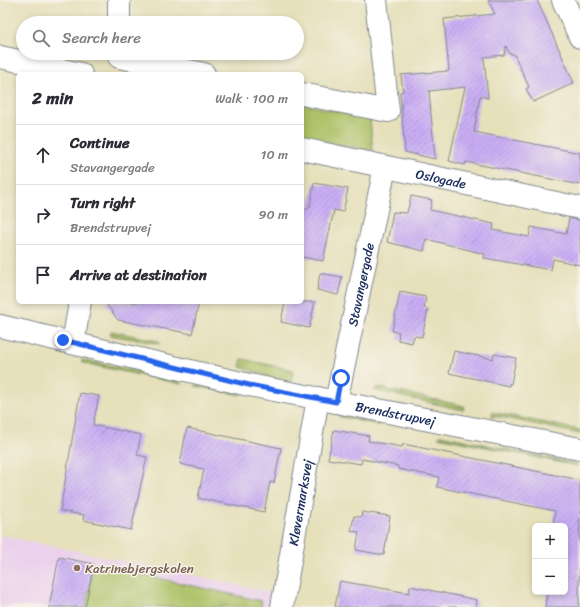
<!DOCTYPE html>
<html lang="en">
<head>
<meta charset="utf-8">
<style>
  :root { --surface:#fff; --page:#f2f2f3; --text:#2b2b33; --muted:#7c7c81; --line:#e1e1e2 }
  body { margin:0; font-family:Sriracha,sans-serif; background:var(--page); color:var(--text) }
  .controls { position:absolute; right:12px; bottom:12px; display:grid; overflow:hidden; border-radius:6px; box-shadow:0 2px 6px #0003 }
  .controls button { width:36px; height:36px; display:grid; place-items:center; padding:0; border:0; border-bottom:1px solid var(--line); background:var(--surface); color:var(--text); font:20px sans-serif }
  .stop { position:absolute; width:12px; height:12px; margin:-9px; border:3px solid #2563eb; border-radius:50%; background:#fff }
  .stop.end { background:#2563eb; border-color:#fff; box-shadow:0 1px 4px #0008 }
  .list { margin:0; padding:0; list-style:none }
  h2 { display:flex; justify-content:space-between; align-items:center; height:52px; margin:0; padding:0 16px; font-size:17px }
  h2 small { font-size:13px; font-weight:400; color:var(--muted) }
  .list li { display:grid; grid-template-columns:26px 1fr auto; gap:12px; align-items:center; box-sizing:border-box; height:60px; padding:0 16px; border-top:1px solid var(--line) }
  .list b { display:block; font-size:15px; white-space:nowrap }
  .list p { margin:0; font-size:13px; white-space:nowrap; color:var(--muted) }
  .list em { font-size:13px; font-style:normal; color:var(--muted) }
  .icon { flex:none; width:22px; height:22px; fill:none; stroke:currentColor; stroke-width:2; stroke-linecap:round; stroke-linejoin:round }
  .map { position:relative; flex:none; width:580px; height:607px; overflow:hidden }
  .search { position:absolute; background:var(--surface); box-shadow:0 2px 6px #0003; left:16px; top:16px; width:288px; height:44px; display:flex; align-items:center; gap:10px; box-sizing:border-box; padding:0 14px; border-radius:22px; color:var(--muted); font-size:15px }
  .panel { position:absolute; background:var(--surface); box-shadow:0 2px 6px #0003; left:16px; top:72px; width:288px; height:232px; border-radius:6px }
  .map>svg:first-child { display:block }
  .built { fill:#ebd1ec }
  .grass { fill:url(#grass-tufts); stroke:#637760 }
  .park { fill:#abbf63; stroke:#637760 }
  .building { fill:url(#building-hatch) }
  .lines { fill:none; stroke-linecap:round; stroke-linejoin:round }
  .street-casing { stroke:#80888c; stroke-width:24 }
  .street { stroke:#fff; stroke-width:22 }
  .route { stroke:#2563eb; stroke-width:5 }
  .education-dot { fill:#8d6e63; stroke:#f7f3e8; stroke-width:1.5 }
  .labels { text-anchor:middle; stroke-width:3; stroke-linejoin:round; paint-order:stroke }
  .street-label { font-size:13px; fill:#1b2f5e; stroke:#f7f3e8 }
  .education-label { font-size:13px; fill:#785e54; stroke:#f7f3e8; text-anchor:start }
</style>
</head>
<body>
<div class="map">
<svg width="580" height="607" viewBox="0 0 580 607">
  <defs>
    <pattern id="grass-tufts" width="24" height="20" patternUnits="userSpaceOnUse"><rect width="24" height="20" fill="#abbf63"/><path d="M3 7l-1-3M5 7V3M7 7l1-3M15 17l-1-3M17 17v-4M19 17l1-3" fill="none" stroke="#8a9c55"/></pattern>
    <pattern id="building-hatch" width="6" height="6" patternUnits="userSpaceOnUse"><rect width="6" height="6" fill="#caaef5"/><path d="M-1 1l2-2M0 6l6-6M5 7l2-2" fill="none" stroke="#a38eca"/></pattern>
  </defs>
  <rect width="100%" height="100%" fill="#f7f3e8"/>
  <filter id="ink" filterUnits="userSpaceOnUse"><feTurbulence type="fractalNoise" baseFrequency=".025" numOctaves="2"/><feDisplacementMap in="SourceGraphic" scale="8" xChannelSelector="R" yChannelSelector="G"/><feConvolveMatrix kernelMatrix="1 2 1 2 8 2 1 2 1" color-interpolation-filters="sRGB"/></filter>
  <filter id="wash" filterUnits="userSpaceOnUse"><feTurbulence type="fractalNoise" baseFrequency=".012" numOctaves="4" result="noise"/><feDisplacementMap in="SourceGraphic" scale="16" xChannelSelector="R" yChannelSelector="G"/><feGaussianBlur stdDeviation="0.9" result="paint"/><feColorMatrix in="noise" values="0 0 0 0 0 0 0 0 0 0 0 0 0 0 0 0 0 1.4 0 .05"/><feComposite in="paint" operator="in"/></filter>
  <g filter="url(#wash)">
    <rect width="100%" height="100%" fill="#e6e0bb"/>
    <!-- built -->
    <path class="built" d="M 0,535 L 270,592 L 268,607 L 0,607 Z"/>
    <!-- grass -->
    <g class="grass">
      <path d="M 111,331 L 158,341 L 160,344 L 110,335 Z"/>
      <path d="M 242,359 L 293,370 L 291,382 L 269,377 L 240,367 Z"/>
      <path d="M 83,360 L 172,378 L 182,384 L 83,363 L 81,361 Z"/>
      <path d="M 198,384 L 240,393 L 241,395 L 195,386 Z"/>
      <path d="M 377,387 L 464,406 L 465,407 L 463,410 L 378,391 L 374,390 Z"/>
      <path d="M 492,412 L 580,430 L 580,434 L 501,417 L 492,417 Z"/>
      <path d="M 340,414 L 378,422 L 379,425 L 340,417 L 339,415 Z"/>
      <path d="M 440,435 L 577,464 L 577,466 L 438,437 Z"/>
    </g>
    <!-- park -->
    <g class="park">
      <path d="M 302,104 L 370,118 L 373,151 L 302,137 Z"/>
      <path d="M 94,564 L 262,601 L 261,607 L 85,607 Z"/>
    </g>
    <g id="blocks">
      <!-- building -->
      <g class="building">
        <path d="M 488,0 L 537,0 L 574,83 L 533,102 L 526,89 L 529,87 L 514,54 L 510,54 L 506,46 L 504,55 L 484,57 L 488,98 L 480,96 L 474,132 L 580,153 L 580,185 L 466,162 L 465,165 L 449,161 L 465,87 L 429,91 L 435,159 L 405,152 L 400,92 L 403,91 L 401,75 L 449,71 L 444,19 L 495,14 Z"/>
        <path d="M 314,183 L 348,189 L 343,212 L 334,210 L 323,261 L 302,257 L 302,211 L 310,207 Z"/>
        <path d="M 411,196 L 432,200 L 430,210 L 494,224 L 493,230 L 529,237 L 531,227 L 566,234 L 569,218 L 580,220 L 580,265 L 553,259 L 551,270 L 484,258 L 485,254 L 426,239 L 424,251 L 387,242 L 393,212 L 407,213 Z"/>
        <path d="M 320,273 L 342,277 L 338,295 L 317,290 Z"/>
        <path d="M 400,292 L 426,297 L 424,308 L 428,309 L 422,337 L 414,336 L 412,343 L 398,340 L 399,332 L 392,331 Z"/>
        <path d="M 105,302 L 199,302 L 192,334 L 118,320 Z"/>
        <path d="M 285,302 L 315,302 L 309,328 L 281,322 Z"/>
        <path d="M 454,351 L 493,359 L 494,354 L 516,358 L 511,384 L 509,383 L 509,386 L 449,373 Z"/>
        <path d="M 80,393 L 99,396 L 93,425 L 141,435 L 137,455 L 147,457 L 131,530 L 83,520 L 84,515 L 60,511 Z"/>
        <path d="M 187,428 L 281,448 L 274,483 L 270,482 L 264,512 L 198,498 L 204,469 L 180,464 Z"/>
        <path d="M 334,430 L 369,436 L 368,441 L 402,447 L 403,444 L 580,480 L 579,607 L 545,607 L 547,592 L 565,592 L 565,526 L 553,526 L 555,511 L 437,487 L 439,477 L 398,469 L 398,466 L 362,459 L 361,464 L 328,459 Z"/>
        <path d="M 362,512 L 390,516 L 384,555 L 356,550 L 359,532 L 351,531 L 354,516 L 361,517 Z"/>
        <path d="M 59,557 L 94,564 L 85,607 L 49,607 Z"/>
        <path d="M 340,581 L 409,593 L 410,586 L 477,600 L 476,607 L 335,607 Z"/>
      </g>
    </g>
  </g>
  <g filter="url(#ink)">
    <use href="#blocks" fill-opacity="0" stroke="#80888c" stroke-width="1"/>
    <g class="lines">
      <!-- street casing -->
      <g class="street-casing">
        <g id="street">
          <path d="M 563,0 L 580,37"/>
          <path d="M 119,23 L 119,0"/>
          <path d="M 119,53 L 119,57 L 204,74"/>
          <path d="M 0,57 L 81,74"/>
          <path d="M 302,94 L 388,111 L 376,0"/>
          <path id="s1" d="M 302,149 L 580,208"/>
          <path id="s2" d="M 0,326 L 249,385 L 580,449"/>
          <path d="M 73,343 L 80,302"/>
          <path id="s3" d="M 336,402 L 385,167"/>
          <path id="s4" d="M 282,607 L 318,398"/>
        </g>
      </g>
      <!-- street -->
      <use href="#street" class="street"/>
    </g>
  </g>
  <g class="lines" filter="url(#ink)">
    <!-- route -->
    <path class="route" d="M 63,340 L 249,385 L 336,402 L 341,378"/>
  </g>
  <!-- markers -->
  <circle class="education-dot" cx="77" cy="568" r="4"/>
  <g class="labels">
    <!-- street labels -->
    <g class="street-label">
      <text dy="5" stroke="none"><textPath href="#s1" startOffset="142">Oslogade</textPath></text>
      <text dy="5" stroke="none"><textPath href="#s3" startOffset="120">Stavangergade</textPath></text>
      <text dy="5" stroke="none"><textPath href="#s2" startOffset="405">Brendstrupvej</textPath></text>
      <text dy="5" stroke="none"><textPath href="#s4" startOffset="106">Kløvermarksvej</textPath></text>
    </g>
    <!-- education labels -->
    <g class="education-label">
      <text x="85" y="573">Katrinebjergskolen</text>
    </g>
  </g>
</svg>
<div class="controls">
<button>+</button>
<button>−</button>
</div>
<div class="stop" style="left:341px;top:378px"></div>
<div class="stop end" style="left:63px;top:340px"></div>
<div class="search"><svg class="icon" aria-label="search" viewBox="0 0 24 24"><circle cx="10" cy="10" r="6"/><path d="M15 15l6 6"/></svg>Search here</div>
<section class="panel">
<h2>2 min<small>Walk · 100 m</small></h2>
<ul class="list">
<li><svg class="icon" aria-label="ahead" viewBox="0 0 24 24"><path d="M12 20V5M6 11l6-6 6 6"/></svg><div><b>Continue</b><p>Stavangergade</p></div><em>10 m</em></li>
<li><svg class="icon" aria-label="right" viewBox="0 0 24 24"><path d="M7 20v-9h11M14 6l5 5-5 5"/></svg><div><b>Turn right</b><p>Brendstrupvej</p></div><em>90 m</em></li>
<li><svg class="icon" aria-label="arrive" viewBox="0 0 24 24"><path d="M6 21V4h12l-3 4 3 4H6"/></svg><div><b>Arrive at destination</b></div></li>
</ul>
</section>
</div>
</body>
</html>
